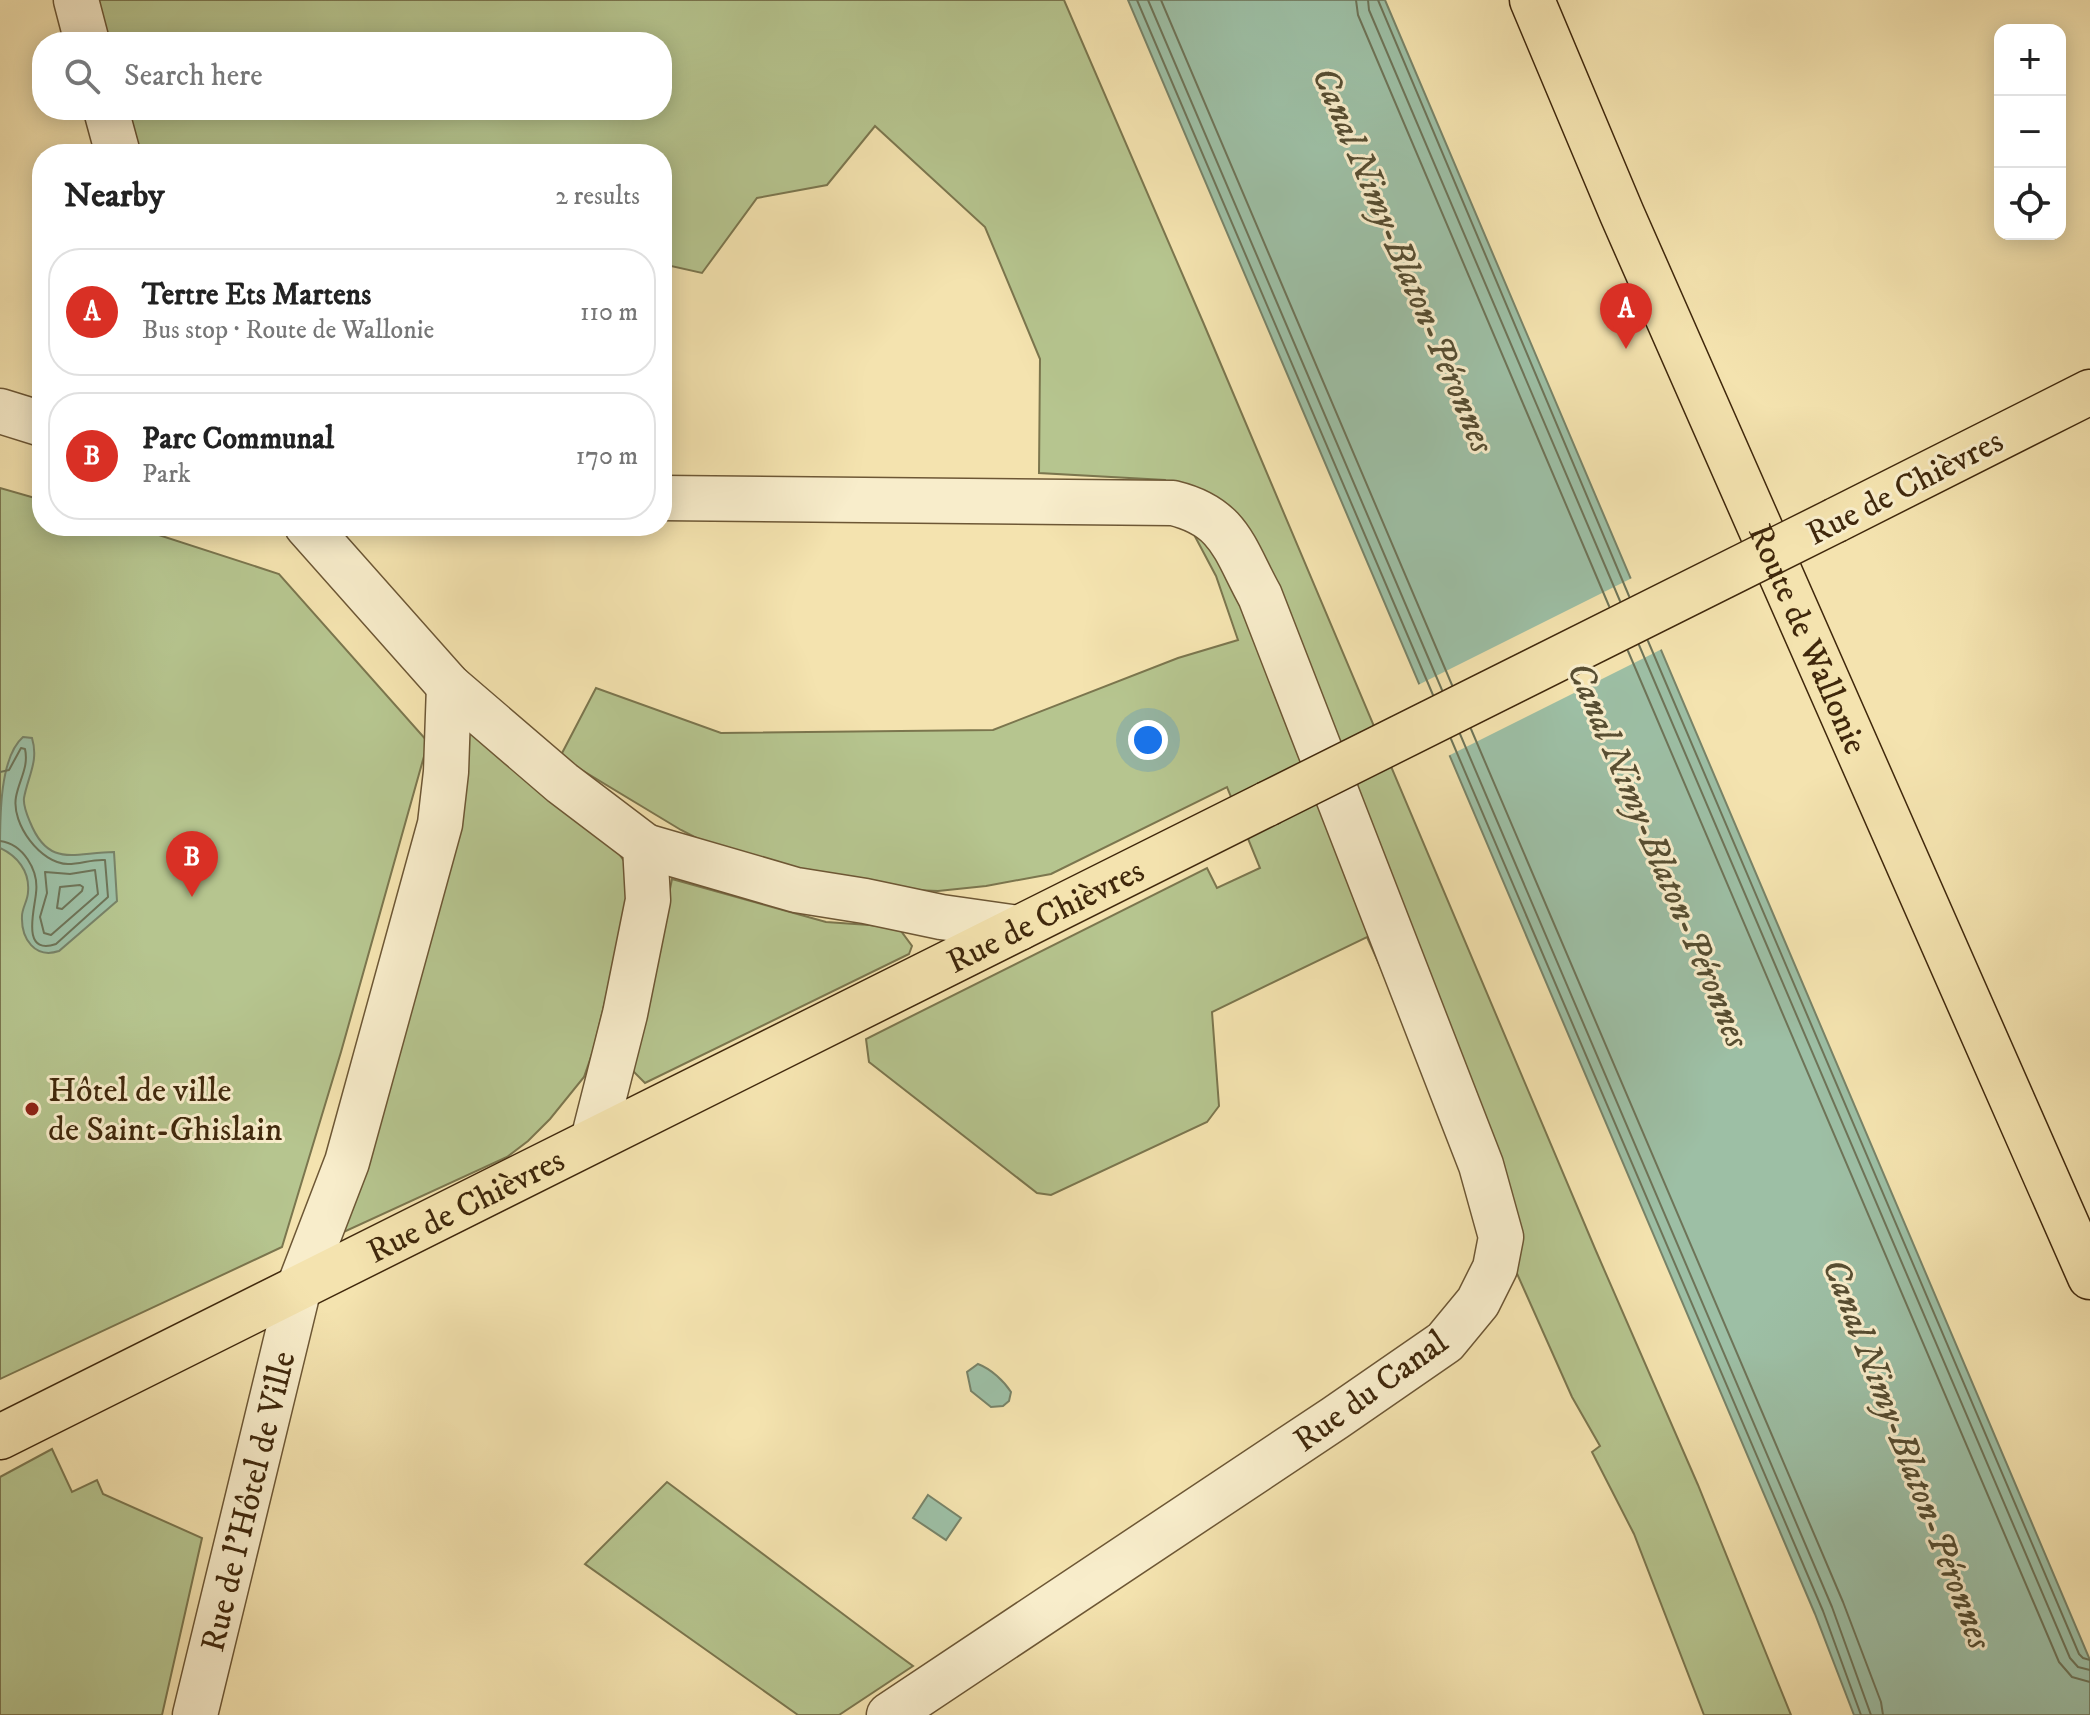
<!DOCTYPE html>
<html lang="en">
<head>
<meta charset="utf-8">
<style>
  :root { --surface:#fff; --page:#f2f2f2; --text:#222; --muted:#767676; --line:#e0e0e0; --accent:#d93025 }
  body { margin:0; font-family:"IM FELL DW Pica",serif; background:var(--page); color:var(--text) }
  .controls { position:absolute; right:24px; top:24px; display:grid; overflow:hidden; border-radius:16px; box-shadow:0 4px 20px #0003 }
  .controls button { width:72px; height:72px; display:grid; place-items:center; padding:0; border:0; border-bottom:2px solid var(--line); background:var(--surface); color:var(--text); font:40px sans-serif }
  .you { position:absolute; left:1148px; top:740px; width:28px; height:28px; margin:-20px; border:6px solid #fff; border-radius:50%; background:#1a73e8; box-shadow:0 0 0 12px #1a73e833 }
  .badge { display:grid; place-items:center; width:52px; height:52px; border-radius:50%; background:var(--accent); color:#fff; font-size:26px; font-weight:700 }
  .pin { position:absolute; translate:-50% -66px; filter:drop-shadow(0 2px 4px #0008) }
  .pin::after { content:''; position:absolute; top:42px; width:28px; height:24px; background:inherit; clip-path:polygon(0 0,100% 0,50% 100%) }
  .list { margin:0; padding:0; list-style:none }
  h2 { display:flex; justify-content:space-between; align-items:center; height:104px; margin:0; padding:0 32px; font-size:34px }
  h2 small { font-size:26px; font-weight:400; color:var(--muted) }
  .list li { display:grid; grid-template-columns:52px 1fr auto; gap:24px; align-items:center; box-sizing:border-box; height:128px; margin:0 16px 16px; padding:0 16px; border:2px solid var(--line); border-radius:32px }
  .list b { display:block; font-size:30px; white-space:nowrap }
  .list p { margin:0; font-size:26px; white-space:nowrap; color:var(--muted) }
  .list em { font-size:26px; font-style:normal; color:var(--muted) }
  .icon { flex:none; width:44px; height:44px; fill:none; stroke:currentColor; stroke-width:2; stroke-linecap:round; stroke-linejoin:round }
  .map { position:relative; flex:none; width:2090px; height:1715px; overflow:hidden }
  .search { position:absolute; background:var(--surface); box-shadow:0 4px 20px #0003; left:32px; top:32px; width:640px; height:88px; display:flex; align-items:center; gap:20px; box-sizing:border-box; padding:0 28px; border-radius:32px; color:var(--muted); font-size:30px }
  .panel { position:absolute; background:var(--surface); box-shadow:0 4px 20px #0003; left:32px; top:144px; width:640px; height:392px; border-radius:32px }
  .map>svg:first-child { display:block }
  .green { fill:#b6c58f; stroke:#7b764e; stroke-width:2 }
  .water { fill:#9dbfa5; stroke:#788368; stroke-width:2 }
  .pier { fill:#f4e3af }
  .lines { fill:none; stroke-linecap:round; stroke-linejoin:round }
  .shore { stroke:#6e7458; stroke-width:2 }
  .minor-casing { stroke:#6d5735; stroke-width:47 }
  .major-casing { stroke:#40280c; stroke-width:47 }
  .minor { stroke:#f8edcb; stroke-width:44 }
  .major { stroke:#f4e3af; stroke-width:44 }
  .major-bridge-casing { stroke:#40280c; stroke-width:47; stroke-linecap:butt }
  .major-bridge { stroke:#f4e3af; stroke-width:44 }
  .poi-dot { fill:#8f2418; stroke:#f8edcb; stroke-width:3 }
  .labels { text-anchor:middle; stroke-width:6; stroke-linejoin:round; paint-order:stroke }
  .street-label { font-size:34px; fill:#40280c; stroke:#f8edcb }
  .poi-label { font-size:34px; fill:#40280c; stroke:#f8edcb; text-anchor:start }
  .water-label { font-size:36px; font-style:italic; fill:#574e32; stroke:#f8edcb }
</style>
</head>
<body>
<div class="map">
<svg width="2090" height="1715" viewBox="0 0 2090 1715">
  <rect width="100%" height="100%" fill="#f4e3af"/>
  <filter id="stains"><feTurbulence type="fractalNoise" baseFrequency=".0025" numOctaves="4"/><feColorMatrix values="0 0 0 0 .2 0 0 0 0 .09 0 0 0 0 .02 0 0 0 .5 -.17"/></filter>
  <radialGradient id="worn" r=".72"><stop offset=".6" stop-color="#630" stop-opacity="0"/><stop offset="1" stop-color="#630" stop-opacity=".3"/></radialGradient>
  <!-- green -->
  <g class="green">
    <path d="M 93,0 L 1064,0 L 1203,322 L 1596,1251 L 1698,1485 L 1791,1715 L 1704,1715 L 1634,1534 L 1592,1452 L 1600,1446 L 1572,1397 L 1367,937 L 1212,1012 L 1219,1106 L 1207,1122 L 1051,1195 L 1037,1193 L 869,1062 L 866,1039 L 1207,868 L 1217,888 L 1260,868 L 1227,787 L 1051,874 L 986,886 L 938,891 L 890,889 L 739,860 L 681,830 L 560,757 L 596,688 L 721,733 L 993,730 L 1178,658 L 1238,640 L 1216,576 L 1165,480 L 1039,473 L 1040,359 L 985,227 L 875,126 L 827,185 L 757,198 L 702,273 L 662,264 L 662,154 L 136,154 L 124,110 L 662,110 L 662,42 L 105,42 Z"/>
    <path d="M 0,488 L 42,500 L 42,526 L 131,526 L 279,574 L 428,742 L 341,1052 L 282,1247 L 0,1379 Z"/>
    <path d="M 456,717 L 609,839 L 624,861 L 628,907 L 593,1051 L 584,1077 L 550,1119 L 528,1141 L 507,1157 L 335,1236 Z"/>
    <path d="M 672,879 L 826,922 L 898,927 L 912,946 L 909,954 L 645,1083 L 633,1071 Z"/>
    <path d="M 52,1449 L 72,1492 L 97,1480 L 103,1494 L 202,1538 L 162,1715 L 0,1715 L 0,1477 Z"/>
    <path d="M 667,1482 L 887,1647 L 913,1666 L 839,1715 L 798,1715 L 585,1564 Z"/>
  </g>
  <!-- water -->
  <g class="water">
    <path d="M 1128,0 L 1385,0 L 2090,1660 L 2090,1715 L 1854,1715 L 1815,1614 Z"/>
    <path d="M 23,737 L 32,738 C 39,761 28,776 24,798 C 23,806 27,815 30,822 C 49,869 75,852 114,852 L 117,901 L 59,951 C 35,959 21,939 22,916 C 22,908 28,900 28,892 C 30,871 17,856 0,848 C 0,815 0,757 23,737 Z"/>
    <path d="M 978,1364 C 991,1369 1004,1381 1011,1392 L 1009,1401 L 1003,1406 L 991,1407 L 971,1391 L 967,1372 Z"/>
    <path d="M 928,1495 L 961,1518 L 946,1540 L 913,1518 Z"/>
  </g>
  <!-- pier -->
  <path class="pier" d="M 1634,577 L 1664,648 L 1446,757 L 1416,686 Z"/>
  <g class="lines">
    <!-- shore -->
    <g class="shore">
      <path d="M 1137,0 L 1433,695"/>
      <path d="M 1148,0 L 1442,690"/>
      <path d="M 1161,0 L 1452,685"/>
      <path d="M 1356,0 L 1358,15 L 1609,606"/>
      <path d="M 1368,0 L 1369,10 L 1620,601"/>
      <path d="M 1378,0 L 1629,596"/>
      <path d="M 1648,641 L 2079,1654 L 2083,1658 L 2090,1660"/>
      <path d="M 1639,645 L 2070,1658 L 2078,1667 L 2090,1670"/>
      <path d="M 1628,651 L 2059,1662 L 2072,1677 L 2090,1682"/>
      <path d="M 1471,729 L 1843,1602 L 1881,1702 L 1883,1715"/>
      <path d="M 1460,734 L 1832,1607 L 1871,1715"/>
      <path d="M 1451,739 L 1823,1611 L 1861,1715"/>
      <path d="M 0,772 L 9,770 L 21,748 L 25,749 C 29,767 19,780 16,797 C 11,824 41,864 68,864 C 81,864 92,859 105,860 L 108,897 L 56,944 C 20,956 35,908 36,893 C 39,870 23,844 0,841"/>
      <path d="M 95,870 L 98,894 L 51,935 L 44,933 L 40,917 L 47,893 L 45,872 L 70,874 Z"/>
      <path d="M 80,885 L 83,887 L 82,891 L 62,909 L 57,908 L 60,887 Z"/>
    </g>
    <!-- minor casing -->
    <g class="minor-casing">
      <g id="minor">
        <path d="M 76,0 L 87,42"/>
        <path d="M 106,110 L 118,154"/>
        <path d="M 0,411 L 42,424"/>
        <path d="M 662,498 L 1173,503 C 1230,517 1234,549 1260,596 L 1481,1165 L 1501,1237 L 1495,1268 L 1478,1302 L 1445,1342 L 1335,1418 L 889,1715"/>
        <path d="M 307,526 L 449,686 L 562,783 L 645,846 L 648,900 L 625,1014 L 593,1140"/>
        <path d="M 645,846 L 796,890 L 865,901 L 941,917 L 1019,928"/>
        <path id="s1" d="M 195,1715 L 299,1287 L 347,1162 L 440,824 L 446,772 L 449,686"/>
      </g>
    </g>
    <!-- major casing -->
    <g class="major-casing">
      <g id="major">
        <path id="s2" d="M 1532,0 L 1622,214 L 2090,1277"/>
        <path d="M 1836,520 L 2090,392"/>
        <path id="s3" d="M 0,1437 L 1267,804"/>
      </g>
    </g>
    <!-- minor -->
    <use href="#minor" class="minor"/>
    <!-- major -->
    <use href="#major" class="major"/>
    <!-- major-bridge casing -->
    <g class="major-bridge-casing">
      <path id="major-bridge" d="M 1267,804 L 1836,520"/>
    </g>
    <!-- major-bridge -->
    <use href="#major-bridge" class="major-bridge"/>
  </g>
  <!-- markers -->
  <circle class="poi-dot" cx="32" cy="1109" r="8"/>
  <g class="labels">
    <!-- street labels -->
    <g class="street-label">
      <text transform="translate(1904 486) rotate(-27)" y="12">Rue de Chièvres</text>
      <text dy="12" stroke="none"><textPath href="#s2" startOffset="696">Route de Wallonie</textPath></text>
      <text dy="12" stroke="none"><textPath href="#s3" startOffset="1168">Rue de Chièvres</textPath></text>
      <text dy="12" stroke="none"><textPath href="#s3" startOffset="520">Rue de Chièvres</textPath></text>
      <text transform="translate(1370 1390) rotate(-36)" y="12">Rue du Canal</text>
      <text dy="12" stroke="none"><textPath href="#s1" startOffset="220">Rue de l'Hôtel de Ville</textPath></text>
    </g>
    <!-- poi labels -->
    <g class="poi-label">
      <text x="48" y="1101">Hôtel de ville<tspan x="48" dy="39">de Saint-Ghislain</tspan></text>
    </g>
    <!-- water labels -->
    <g class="water-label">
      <text transform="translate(1405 259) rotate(67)" y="13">Canal Nimy-Blaton-Péronnes</text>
      <text transform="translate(1660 854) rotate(67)" y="13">Canal Nimy-Blaton-Péronnes</text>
      <text transform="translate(1909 1453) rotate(69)" y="13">Canal Nimy-Blaton-Péronnes</text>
    </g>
  </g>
  <rect width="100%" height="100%" filter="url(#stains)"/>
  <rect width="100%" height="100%" fill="url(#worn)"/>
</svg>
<div class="controls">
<button>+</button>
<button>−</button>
<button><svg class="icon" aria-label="locate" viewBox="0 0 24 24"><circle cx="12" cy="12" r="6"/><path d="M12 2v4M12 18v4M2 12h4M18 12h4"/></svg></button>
</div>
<div class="you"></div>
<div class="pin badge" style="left:1626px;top:349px">A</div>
<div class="pin badge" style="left:192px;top:897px">B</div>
<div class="search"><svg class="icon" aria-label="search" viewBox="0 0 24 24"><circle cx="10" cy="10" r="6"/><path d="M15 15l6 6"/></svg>Search here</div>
<section class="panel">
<h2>Nearby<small>2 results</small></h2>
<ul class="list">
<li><span class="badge">A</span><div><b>Tertre Ets Martens</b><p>Bus stop · Route de Wallonie</p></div><em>110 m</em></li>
<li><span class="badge">B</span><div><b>Parc Communal</b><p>Park</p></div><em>170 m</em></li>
</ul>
</section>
</div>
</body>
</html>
